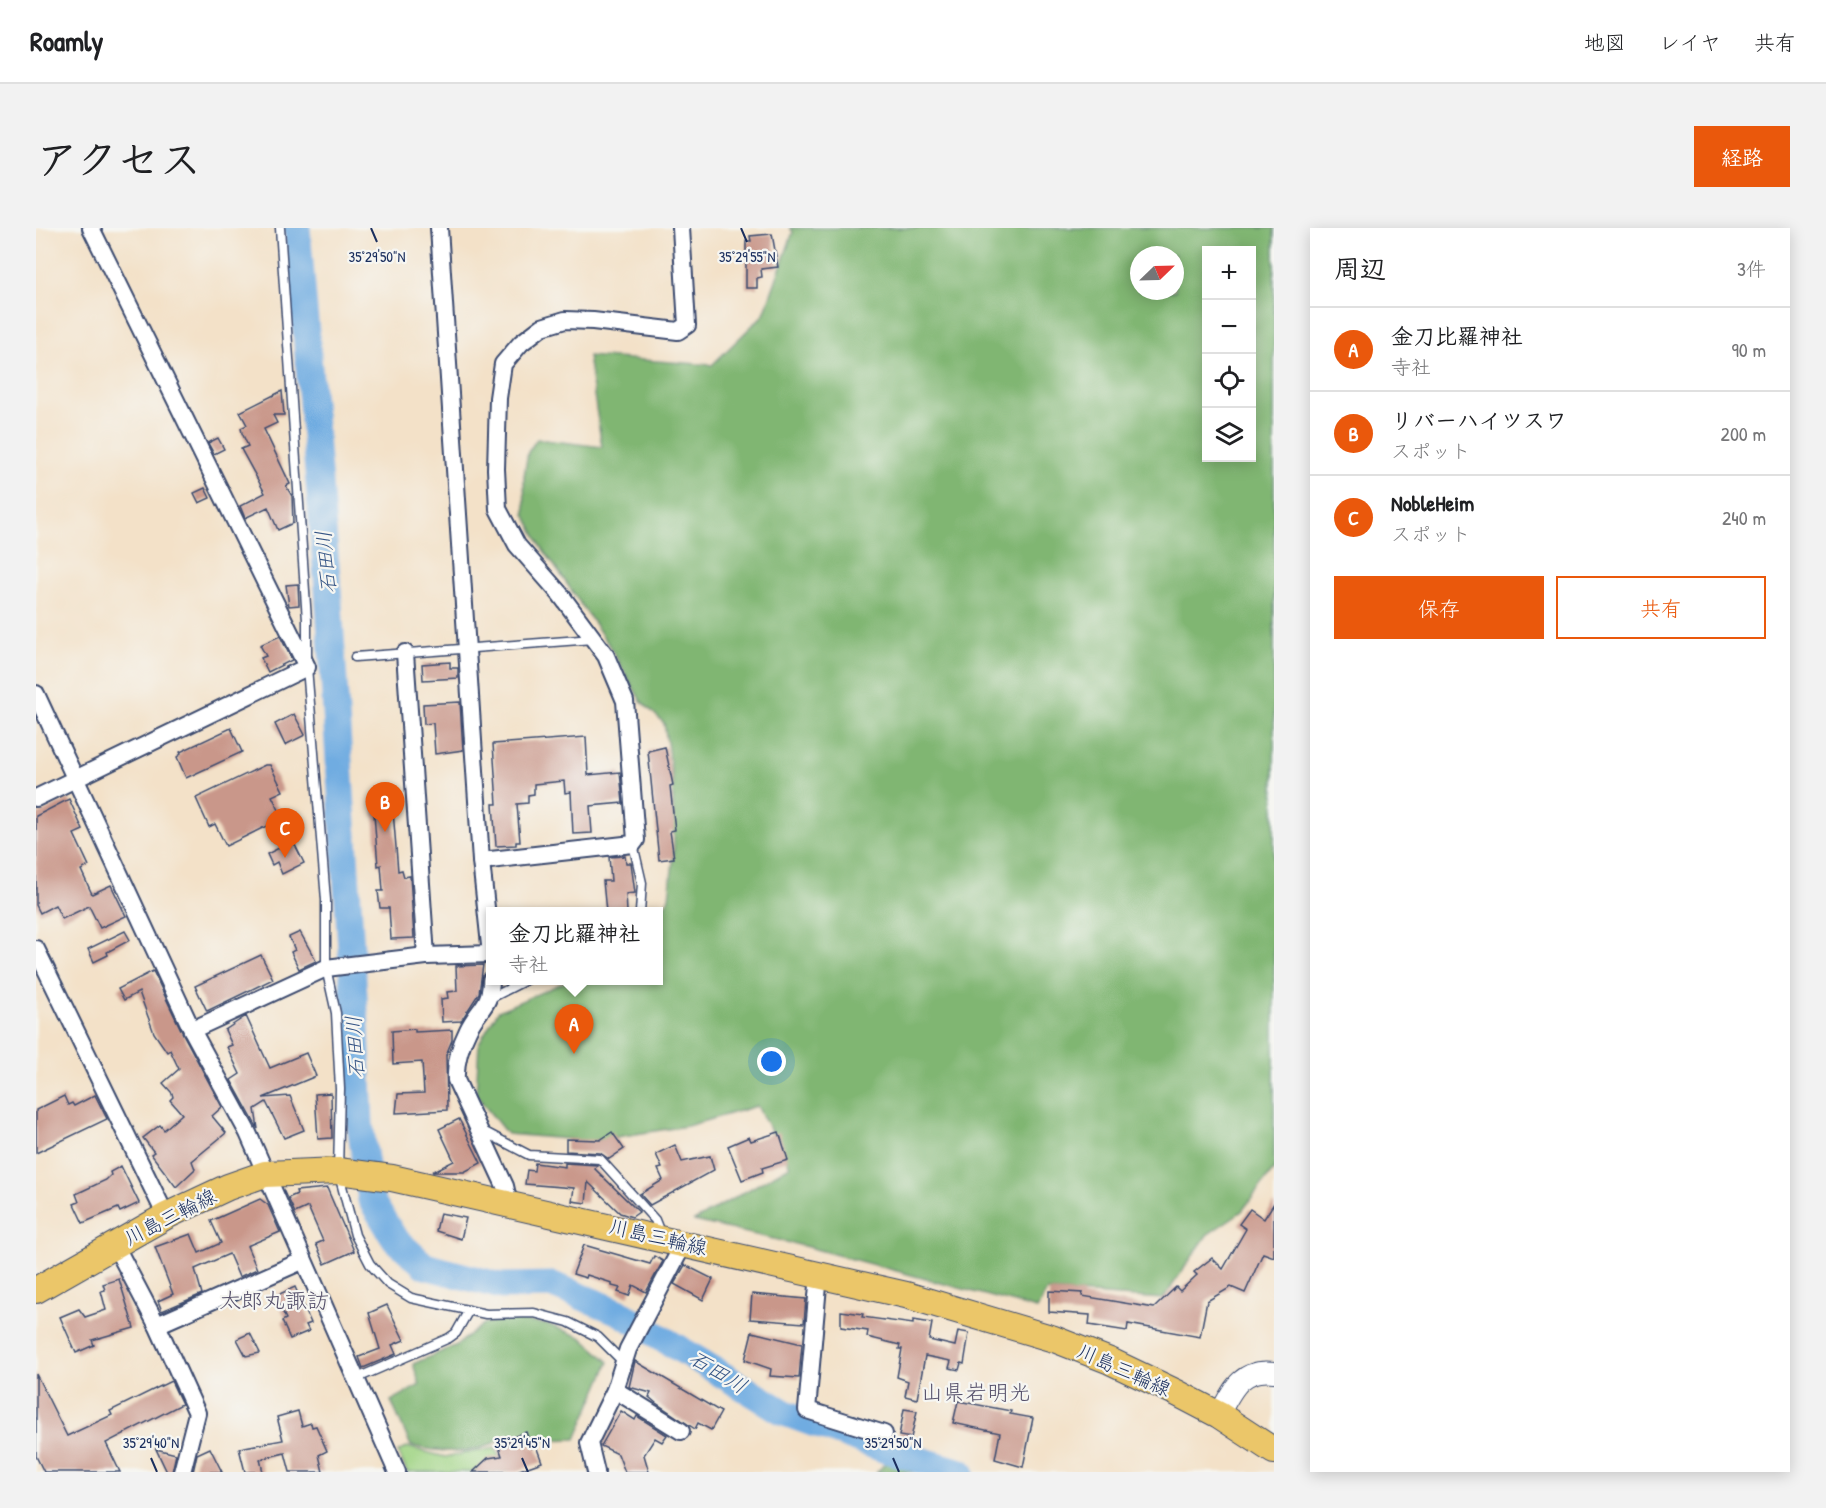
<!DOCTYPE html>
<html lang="ja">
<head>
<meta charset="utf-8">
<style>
  :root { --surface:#fff; --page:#f2f2f2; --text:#202124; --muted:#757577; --line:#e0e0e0; --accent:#ea580c }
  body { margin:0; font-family:"Patrick Hand","Klee One",sans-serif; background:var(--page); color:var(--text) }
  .controls { position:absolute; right:18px; top:18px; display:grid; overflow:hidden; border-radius:0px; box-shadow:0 3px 15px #0003 }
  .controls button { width:54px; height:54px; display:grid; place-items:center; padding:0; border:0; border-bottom:2px solid var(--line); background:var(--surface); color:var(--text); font:30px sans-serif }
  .compass { position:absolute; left:1094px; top:18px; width:54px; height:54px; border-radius:50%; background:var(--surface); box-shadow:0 3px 15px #0003; rotate:67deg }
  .you { position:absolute; left:736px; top:834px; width:21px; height:21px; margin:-15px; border:4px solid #fff; border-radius:50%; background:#1a73e8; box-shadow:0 0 0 9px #1a73e833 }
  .badge { display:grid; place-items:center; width:39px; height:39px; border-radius:50%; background:var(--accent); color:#fff; font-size:20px; font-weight:700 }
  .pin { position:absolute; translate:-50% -50px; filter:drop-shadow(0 2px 3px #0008) }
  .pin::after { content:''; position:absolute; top:32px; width:21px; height:18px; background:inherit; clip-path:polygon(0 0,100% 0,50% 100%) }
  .popup { position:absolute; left:450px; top:679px; width:177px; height:78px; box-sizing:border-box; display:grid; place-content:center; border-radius:0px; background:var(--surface); filter:drop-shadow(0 2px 4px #0005); font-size:20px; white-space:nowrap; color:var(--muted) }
  .popup b { font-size:22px; color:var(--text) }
  .popup::after { content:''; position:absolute; left:50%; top:100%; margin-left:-12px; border:12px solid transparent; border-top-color:var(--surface) }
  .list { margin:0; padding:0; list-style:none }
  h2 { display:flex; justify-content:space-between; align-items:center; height:78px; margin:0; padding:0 24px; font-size:26px }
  h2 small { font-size:20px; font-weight:400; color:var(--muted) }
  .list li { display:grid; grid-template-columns:39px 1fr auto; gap:18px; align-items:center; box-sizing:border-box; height:84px; padding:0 24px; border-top:2px solid var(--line) }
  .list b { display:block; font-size:22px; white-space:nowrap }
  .list p { margin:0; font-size:20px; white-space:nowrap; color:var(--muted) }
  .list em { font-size:20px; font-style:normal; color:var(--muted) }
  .actions { display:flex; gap:12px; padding:18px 24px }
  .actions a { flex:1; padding:14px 0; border:2px solid var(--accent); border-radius:0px; text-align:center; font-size:21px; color:var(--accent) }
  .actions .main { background:var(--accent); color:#fff }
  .icon { flex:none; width:33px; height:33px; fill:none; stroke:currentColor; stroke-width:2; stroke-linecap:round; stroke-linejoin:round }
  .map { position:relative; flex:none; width:1238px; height:1244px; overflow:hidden; border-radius:0px }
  header { display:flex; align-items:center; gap:36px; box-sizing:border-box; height:84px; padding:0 30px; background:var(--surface); border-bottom:2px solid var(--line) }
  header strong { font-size:28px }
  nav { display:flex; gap:33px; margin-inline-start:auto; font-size:21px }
  .intro { display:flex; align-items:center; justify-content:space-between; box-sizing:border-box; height:144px; padding:0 36px }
  h1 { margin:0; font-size:42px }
  .button { padding:15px 27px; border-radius:0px; background:var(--accent); color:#fff; font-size:21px; font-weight:700 }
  main { display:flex; gap:36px; padding:0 36px }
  aside { flex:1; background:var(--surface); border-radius:0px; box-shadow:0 3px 15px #0003 }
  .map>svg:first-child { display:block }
  .green { fill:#a0d484; stroke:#5e8271; stroke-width:1.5 }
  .forest { fill:#80b672; stroke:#4e7268; stroke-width:1.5; fill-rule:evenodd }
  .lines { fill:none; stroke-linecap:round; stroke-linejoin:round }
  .river { stroke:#6face1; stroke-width:27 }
  .building { fill:#c9978a }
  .service-casing { stroke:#3b4a6e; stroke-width:11 }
  .minor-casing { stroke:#3b4a6e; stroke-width:20 }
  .tertiary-casing { stroke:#3b4a6e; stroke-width:22 }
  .primary-casing { stroke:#3b4a6e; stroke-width:28 }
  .service { stroke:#fff; stroke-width:8 }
  .minor { stroke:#fff; stroke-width:16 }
  .tertiary { stroke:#fff; stroke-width:20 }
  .primary { stroke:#ebc669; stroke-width:26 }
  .ticks { fill:none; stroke:#1b2f5e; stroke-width:2 }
  .labels { text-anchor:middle; stroke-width:4.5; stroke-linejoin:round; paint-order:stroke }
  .street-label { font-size:20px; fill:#1b2f5e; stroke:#f6f6f2 }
  .water-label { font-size:21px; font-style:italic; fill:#345485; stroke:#f6f6f2 }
  .quarter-label { font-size:22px; fill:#58536d; stroke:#f6f6f2 }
  .ticks-label { font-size:15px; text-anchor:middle; fill:#1b2f5e; stroke:#f6f6f2; stroke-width:4.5; stroke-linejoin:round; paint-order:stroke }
</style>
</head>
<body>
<header>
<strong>Roamly</strong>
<nav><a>地図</a><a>レイヤ</a><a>共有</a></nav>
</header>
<div class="intro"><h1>アクセス</h1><a class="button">経路</a></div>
<main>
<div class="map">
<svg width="1238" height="1244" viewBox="0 0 1238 1244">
  <rect width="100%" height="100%" fill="#f6f6f2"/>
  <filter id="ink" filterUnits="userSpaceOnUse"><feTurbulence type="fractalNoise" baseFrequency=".0167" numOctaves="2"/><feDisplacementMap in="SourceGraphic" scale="12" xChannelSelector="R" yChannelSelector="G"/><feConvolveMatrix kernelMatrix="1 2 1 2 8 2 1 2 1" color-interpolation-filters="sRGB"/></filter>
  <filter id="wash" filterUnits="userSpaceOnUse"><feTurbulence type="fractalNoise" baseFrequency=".008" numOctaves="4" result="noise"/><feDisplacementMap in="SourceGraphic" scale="24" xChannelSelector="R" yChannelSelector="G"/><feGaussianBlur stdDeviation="1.35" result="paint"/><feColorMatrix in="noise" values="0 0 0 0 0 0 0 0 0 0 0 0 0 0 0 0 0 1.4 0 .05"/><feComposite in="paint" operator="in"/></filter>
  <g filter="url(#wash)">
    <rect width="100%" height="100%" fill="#f3e1c8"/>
    <!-- green -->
    <path class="green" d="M 371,1219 L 409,1229 L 459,1220 L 471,1244 L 371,1244 L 362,1224 Z"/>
    <!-- forest -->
    <g class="forest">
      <path d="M 754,0 L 1238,0 L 1238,941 L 1206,983 L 1171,1007 L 1127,1071 L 1011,1063 L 1001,1081 L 768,1018 L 658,993 L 754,938 L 721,878 L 651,898 L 555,913 L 471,906 L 440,867 L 443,815 L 462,783 L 531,753 L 622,752 L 622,690 L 633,670 L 638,623 L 637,555 L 628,495 L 605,473 L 573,417 L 505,318 L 489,286 L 488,248 L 492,224 L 501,211 L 566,219 L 552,128 L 676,137 L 728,86 L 757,4 ZM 1170,22 L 1216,22 L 1216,230 L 1170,230 ZM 1103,27 L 1139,27 L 1139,63 L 1103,63 Z"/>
      <path d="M 481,1092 L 513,1097 L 545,1109 L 573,1134 L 540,1211 L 462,1213 C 436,1228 404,1224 375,1218 L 355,1173 L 384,1157 L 377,1136 L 421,1117 L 449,1095 Z"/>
      <path d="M 857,1227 L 900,1244 L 841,1244 Z"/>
    </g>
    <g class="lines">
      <!-- river -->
      <path class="river" d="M 261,0 L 292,360 L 320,799 L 324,896 L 335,972 L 359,1011 L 389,1038 L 465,1058 L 517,1057 L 583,1084 L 749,1185 L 850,1222 L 925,1244"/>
    </g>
    <g id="blocks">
      <!-- building -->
      <g class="building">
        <path d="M 736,6 L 742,39 L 725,41 L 726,49 L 721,50 L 721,60 L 710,60 L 710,13 L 715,13 L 714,8 Z"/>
        <path d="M 246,163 L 248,187 L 237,187 L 241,195 L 228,201 L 254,256 L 250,258 L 256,268 L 257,295 L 242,302 L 232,279 L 209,290 L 204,278 L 229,265 L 205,221 L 212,218 L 206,205 L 205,200 L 211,197 L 204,184 Z"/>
        <path d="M 182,210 L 188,221 L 178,226 L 172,215 Z"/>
        <path d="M 169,260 L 174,270 L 163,275 L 158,265 Z"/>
        <path d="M 262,356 L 263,377 L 253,378 L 250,357 Z"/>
        <path d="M 244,408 L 256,432 L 232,444 L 225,430 L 230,428 L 224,417 Z"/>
        <path d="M 414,434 L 414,440 L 422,440 L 422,450 L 387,452 L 386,436 Z"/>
        <path d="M 424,474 L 427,522 L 399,526 L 397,495 L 388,496 L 387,476 Z"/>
        <path d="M 258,486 L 269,507 L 249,517 L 239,496 Z"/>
        <path d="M 195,500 L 206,524 L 150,550 L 141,529 L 145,526 L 144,524 Z"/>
        <path d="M 550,509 L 552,547 L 584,544 L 587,575 L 554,578 L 556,605 L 537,606 L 535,564 L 529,565 L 528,553 L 498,556 L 498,566 L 492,567 L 492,575 L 481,576 L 484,614 L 480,614 L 480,617 L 460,618 L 457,576 L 461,576 L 457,516 Z"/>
        <path d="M 629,519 L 637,557 L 634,558 L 639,602 L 634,603 L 638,630 L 623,632 L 612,523 Z"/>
        <path d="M 229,537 L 234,537 L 247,563 L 236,568 L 247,590 L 190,618 L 179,596 L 173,599 L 160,570 Z"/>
        <path d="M 33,571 L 47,602 L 38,606 L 53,638 L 45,642 L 56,666 L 75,657 L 90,688 L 64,700 L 53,678 L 26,691 L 19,677 L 4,685 L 0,677 L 0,588 Z"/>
        <path d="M 356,571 L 362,643 L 366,642 L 368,649 L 374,648 L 378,710 L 355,711 L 353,680 L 344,680 L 342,663 L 347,663 L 345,637 L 342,638 L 337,573 Z"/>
        <path d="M 257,613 L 268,635 L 246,646 L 241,634 L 236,637 L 231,626 Z"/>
        <path d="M 589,628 L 590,635 L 595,635 L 599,665 L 590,666 L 591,684 L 570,684 L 567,653 L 575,653 L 573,629 Z"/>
        <path d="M 89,703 L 94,712 L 71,724 L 72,727 L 58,734 L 52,721 Z"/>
        <path d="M 264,704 L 280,733 L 263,741 L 255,724 L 259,722 L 253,709 Z"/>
        <path d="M 225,727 L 237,751 L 171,783 L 159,758 Z"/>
        <path d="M 447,737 L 443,765 L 425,793 L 406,794 L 405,771 L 412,770 L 411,764 L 421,763 L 420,738 Z"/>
        <path d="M 117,743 L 147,806 L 186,879 L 176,888 L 190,905 L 156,933 L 159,941 L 140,959 L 115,926 L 118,924 L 107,910 L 124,897 L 128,902 L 146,886 L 134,872 L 137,869 L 136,865 L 127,855 L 143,841 L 134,822 L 131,824 L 118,805 L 103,764 L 88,772 L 82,761 Z"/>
        <path d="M 210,788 L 234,840 L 270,825 L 280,848 L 227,870 L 254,868 L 268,902 L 248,910 L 230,874 L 219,881 L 222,901 L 195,852 L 204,846 L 191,819 L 196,817 L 189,802 Z"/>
        <path d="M 379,801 L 379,804 L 416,802 L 416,812 L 410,827 L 411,882 L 360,885 L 362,866 L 388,865 L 386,834 L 357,836 L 356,803 Z"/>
        <path d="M 295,865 L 296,910 L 282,911 L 279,866 Z"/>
        <path d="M 59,867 L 71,891 L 0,925 L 0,882 L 28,868 L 32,877 L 36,875 L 38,878 Z"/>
        <path d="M 423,891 L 445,935 L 428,944 L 396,944 L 418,933 L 403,901 Z"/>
        <path d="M 576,904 L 588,921 L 573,931 L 564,925 L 530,923 L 530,911 L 564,912 Z"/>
        <path d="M 743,904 L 752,932 L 726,940 L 727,944 L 706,952 L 692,918 L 713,909 L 715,913 Z"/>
        <path d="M 639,917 L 646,934 L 674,928 L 678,942 L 614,977 L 604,966 L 627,952 L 622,941 L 626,940 L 620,926 Z"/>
        <path d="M 499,935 L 529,939 L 529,935 L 561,937 L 559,941 L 603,984 L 596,989 L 584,985 L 552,954 L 550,975 L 536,973 L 538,960 L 489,956 L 491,942 L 498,943 Z"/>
        <path d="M 85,938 L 103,975 L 84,984 L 82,980 L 47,995 L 38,976 L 43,974 L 40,966 L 70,952 L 75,947 L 74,944 Z"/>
        <path d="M 291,960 L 318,1023 L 289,1036 L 280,1016 L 287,1013 L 272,979 L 259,985 L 252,970 L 261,966 L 260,963 Z"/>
        <path d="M 224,971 L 232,977 L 244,1004 L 211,1018 L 221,1041 L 203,1049 L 193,1026 L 159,1041 L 166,1066 L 126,1083 L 122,1073 L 137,1066 L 119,1019 L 155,1006 L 163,1025 L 185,1015 L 175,993 Z"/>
        <path d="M 1238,975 L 1238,1029 L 1227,1025 L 1209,1065 L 1195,1059 L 1171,1073 L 1164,1109 L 1092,1096 L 1091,1103 L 1053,1097 L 1054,1087 L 1013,1084 L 1013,1063 L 1047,1065 L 1046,1068 L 1118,1080 L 1140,1059 L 1144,1063 L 1161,1047 L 1158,1044 L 1176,1030 L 1187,1041 L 1210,1001 L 1203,996 L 1214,981 L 1228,991 Z"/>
        <path d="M 404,985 L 430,990 L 425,1011 L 400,1003 Z"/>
        <path d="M 548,1017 L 614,1036 L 618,1028 L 627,1033 L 610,1064 L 597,1057 L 593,1068 L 582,1064 L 584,1060 L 576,1058 L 576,1055 L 551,1047 L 550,1050 L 537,1046 Z"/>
        <path d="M 649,1037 L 677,1051 L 667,1072 L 638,1056 Z"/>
        <path d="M 83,1051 L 98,1100 L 56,1112 L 58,1117 L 40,1125 L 24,1089 L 43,1081 L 49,1089 L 70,1082 L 65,1063 L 69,1062 L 67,1056 Z"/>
        <path d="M 259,1059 L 275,1095 L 270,1097 L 273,1103 L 254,1111 L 246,1093 L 250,1091 L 239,1068 Z"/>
        <path d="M 716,1066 L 770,1071 L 768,1095 L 714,1091 Z"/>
        <path d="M 351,1077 L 368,1112 L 356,1117 L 360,1126 L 327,1140 L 323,1129 L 344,1121 L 333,1085 Z"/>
        <path d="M 805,1083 L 827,1086 L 826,1089 L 877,1096 L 877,1092 L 896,1095 L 893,1112 L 919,1118 L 922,1103 L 933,1105 L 928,1136 L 925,1135 L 923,1142 L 913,1140 L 915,1133 L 889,1128 L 881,1171 L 869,1168 L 872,1153 L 861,1149 L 866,1121 L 863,1121 L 864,1117 L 831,1109 L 832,1103 L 805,1099 Z"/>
        <path d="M 716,1104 L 766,1116 L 763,1150 L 734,1148 L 735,1141 L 709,1132 Z"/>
        <path d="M 214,1105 L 224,1125 L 210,1128 L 201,1111 Z"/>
        <path d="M 599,1133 L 685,1184 L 675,1202 L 662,1195 L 659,1201 L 620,1175 L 613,1169 L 615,1165 L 593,1159 Z"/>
        <path d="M 0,1146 L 31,1208 L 76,1187 L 74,1183 L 135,1153 L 146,1176 L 70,1215 L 84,1244 L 8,1244 L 0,1228 Z"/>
        <path d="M 922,1173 L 975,1183 L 974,1186 L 997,1190 L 987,1239 L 959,1231 L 964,1205 L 917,1195 Z"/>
        <path d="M 868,1181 L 881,1183 L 875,1210 L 863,1208 Z"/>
        <path d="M 262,1183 L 266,1198 L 275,1195 L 276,1199 L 280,1198 L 291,1223 L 283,1227 L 287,1244 L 254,1244 L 249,1225 L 224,1231 L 227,1244 L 209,1244 L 203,1220 L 247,1212 L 241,1189 Z"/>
        <path d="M 585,1183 L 599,1192 L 601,1188 L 631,1207 L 626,1214 L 619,1210 L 608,1227 L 613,1244 L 589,1244 L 582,1226 L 565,1218 Z"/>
        <path d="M 490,1204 L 496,1220 L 500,1218 L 506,1234 L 478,1244 L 437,1244 L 452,1230 L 466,1228 L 463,1219 L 474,1216 L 472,1211 Z"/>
        <path d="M 174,1220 L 186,1244 L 157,1244 L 161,1226 Z"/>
        <path d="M 120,1221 L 140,1226 L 136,1244 L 131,1244 Z"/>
      </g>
    </g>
  </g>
  <g filter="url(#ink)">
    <use href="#blocks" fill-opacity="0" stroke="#3b4a6e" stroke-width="1.5"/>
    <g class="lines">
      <!-- service casing -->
      <g class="service-casing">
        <g id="service">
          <path d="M 244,0 L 271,392 L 271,439 L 290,672 L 290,740 L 300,785 L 304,861 L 302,943 L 319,1007 L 334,1036 L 352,1056 L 375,1070 L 450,1086 L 498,1085 L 532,1094 L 562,1109 L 588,1135"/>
          <path d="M 319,429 L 557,411"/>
          <path d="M 597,616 L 606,655 L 604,684"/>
          <path d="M 455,770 L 490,752"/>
          <path d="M 447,903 L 493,927 L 564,931 L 619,992 L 625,1007"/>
          <path d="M 319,1151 L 413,1110 L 420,1105 L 433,1082"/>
        </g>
      </g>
      <!-- minor casing -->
      <g class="minor-casing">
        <g id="minor">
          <path d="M 403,0 L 445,633 L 454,717"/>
          <path d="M 369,425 L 390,728"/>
          <path d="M 0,466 L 156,802 L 212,905 L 361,1244"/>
          <path d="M 0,570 L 271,439 L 55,0"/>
          <path d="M 445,633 L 597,616 L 600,612 L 589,473 L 570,428 L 524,366 L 481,317 L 462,281 L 460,241 L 462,170 L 467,136 L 485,115 L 506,99 L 529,92 L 557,93 L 642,103 L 651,97 L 645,0"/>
          <path d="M 0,721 L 130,988"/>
          <path d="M 455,752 C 455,778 442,781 432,802 C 424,818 419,835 420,852 L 469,958 L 473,976"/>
          <path d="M 156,802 L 290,740 L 390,728 L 454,726"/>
          <path d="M 79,1017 L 121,1097 L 161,1185 L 146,1244"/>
          <path d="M 783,1046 L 771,1182 L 848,1206"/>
          <path d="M 121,1097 L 266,1033"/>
          <path d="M 579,1162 L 645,1203"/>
          <path d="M 560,1244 L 553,1215 L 579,1162 L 592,1121 L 648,1015"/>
        </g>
      </g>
      <!-- tertiary casing -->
      <g class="tertiary-casing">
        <path id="tertiary" d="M 1183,1187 C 1196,1162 1205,1140 1238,1144"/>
      </g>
      <!-- primary casing -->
      <g class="primary-casing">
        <path id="primary" d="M 0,1062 L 130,988 L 192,959 L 229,946 L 302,943 L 356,950 L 870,1067 L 1018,1111 L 1074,1133 L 1141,1165 L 1183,1187 L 1238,1223"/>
      </g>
      <!-- service -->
      <use href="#service" class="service"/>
      <!-- minor -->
      <use href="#minor" class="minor"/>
      <!-- tertiary -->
      <use href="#tertiary" class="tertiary"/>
      <!-- primary -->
      <use href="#primary" class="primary"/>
    </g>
  </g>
  <!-- ticks -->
  <path class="ticks" d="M 335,0 L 341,14M 705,0 L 711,14M 115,1230 L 121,1244M 486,1230 L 492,1244M 857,1230 L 863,1244"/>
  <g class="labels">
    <!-- street labels -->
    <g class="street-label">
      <text transform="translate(134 989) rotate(-27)" y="7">川島三輪線</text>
      <text transform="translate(622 1009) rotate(13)" y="7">川島三輪線</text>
      <text transform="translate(1088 1142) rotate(24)" y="7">川島三輪線</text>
    </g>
    <!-- water labels -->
    <g class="water-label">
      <text transform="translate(290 334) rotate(-95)" y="7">石田川</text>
      <text transform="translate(319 819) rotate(-93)" y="7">石田川</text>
      <text transform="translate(682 1144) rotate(31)" y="7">石田川</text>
    </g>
    <!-- quarter labels -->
    <g class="quarter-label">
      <text x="238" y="1080">太郎丸諏訪</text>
      <text x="940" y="1172">山県岩明光</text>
    </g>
  </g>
  <g class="ticks-label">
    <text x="341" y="34">35°29'50"N</text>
    <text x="711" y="34">35°29'55"N</text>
    <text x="115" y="1220">35°29'40"N</text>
    <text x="486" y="1220">35°29'45"N</text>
    <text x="857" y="1220">35°29'50"N</text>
  </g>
</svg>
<div class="controls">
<button>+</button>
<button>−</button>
<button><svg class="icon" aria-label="locate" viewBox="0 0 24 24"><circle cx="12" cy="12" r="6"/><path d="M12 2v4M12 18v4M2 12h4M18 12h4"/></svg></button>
<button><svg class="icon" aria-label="layers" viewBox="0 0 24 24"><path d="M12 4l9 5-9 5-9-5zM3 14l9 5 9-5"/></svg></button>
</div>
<svg class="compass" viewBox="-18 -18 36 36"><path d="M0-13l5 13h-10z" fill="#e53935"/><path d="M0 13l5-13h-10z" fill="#757577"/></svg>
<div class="you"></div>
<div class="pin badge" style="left:538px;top:826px">A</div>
<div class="popup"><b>金刀比羅神社</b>寺社</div>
<div class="pin badge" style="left:349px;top:604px">B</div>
<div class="pin badge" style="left:249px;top:630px">C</div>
</div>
<aside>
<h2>周辺<small>3件</small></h2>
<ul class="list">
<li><span class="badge">A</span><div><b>金刀比羅神社</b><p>寺社</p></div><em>90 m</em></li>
<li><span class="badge">B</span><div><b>リバーハイツスワ</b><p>スポット</p></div><em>200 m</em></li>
<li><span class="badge">C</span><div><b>NobleHeim</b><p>スポット</p></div><em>240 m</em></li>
</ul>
<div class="actions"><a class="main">保存</a><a>共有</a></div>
</aside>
</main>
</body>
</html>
